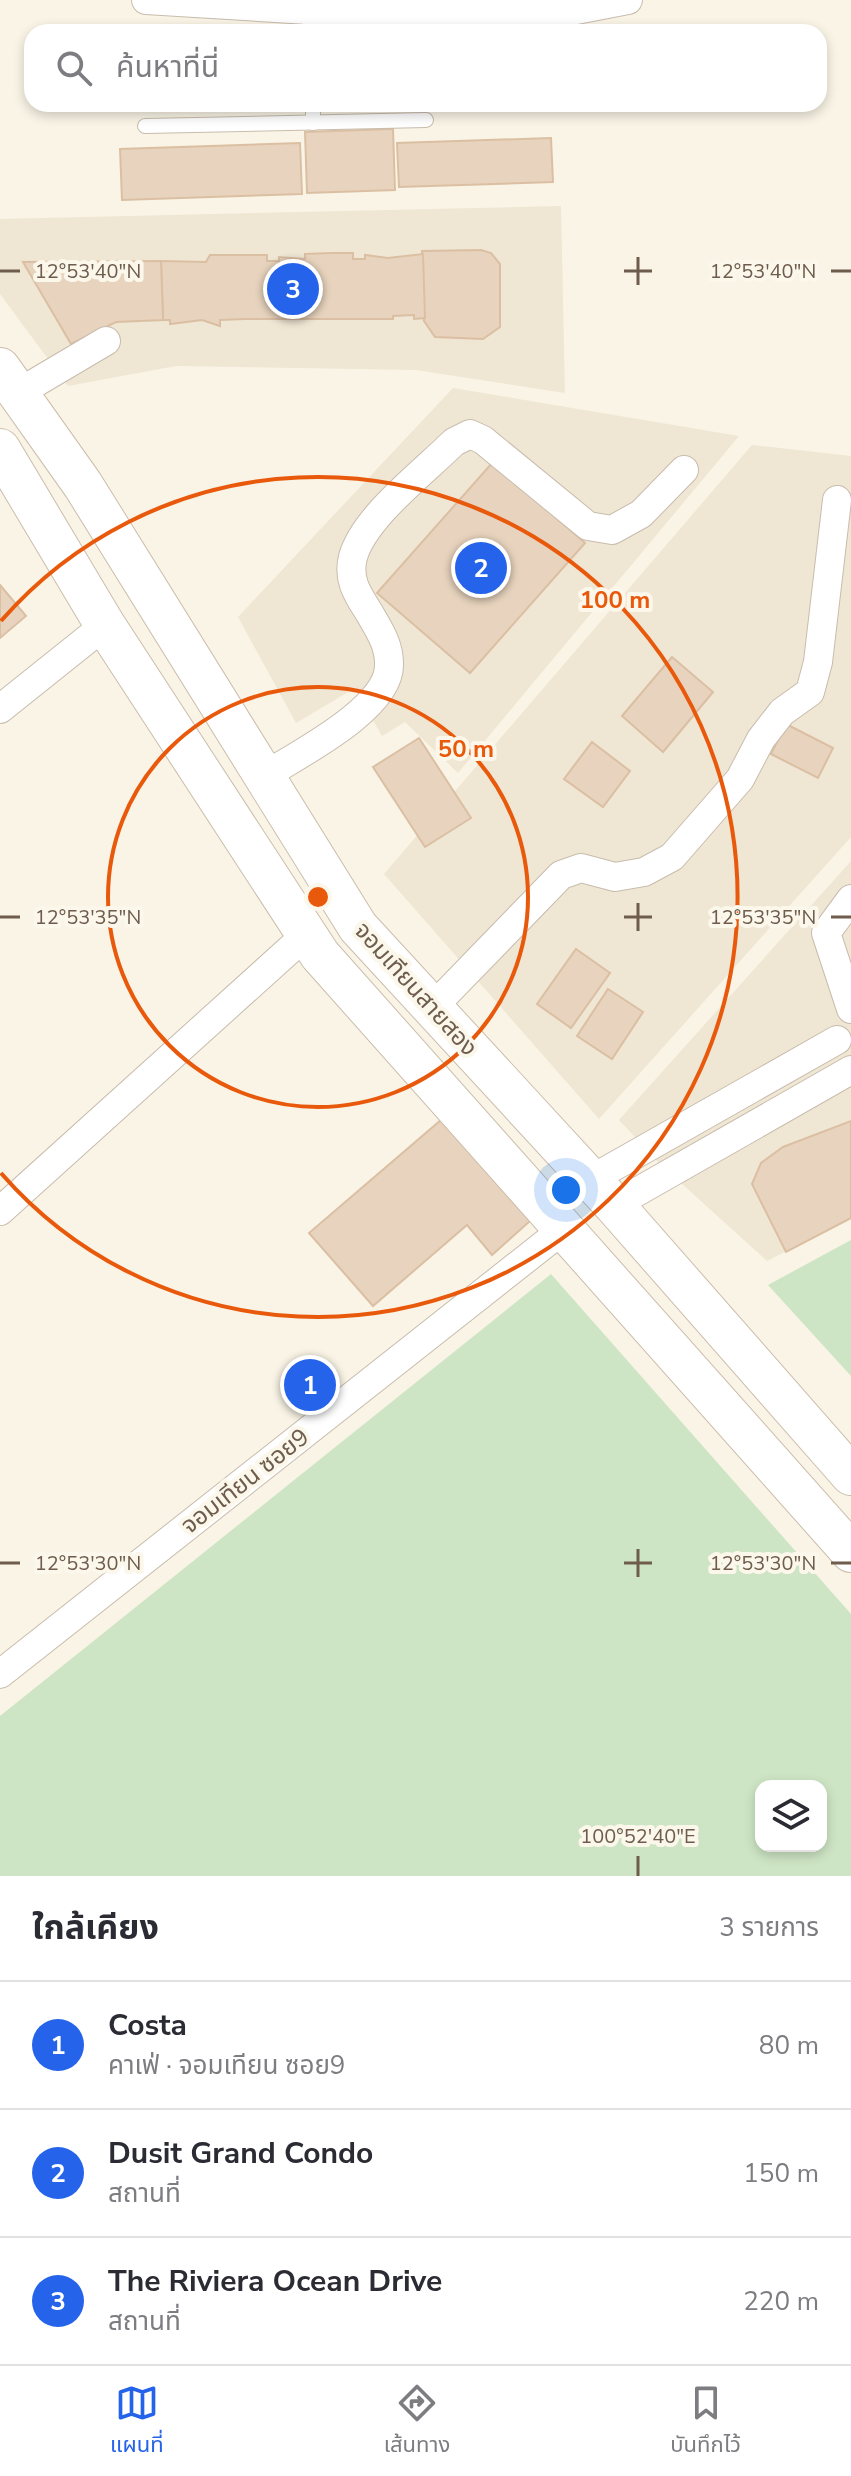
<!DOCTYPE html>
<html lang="th">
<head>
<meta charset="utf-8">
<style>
  :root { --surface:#fff; --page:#f7f7f7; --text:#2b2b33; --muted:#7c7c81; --line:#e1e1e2; --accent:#2563eb }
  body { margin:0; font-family:"Nunito Sans","Noto Sans Thai",sans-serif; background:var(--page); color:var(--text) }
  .controls { position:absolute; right:24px; bottom:24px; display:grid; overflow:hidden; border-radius:16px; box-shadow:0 4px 12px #0003 }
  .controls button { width:72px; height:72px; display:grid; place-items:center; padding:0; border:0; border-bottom:2px solid var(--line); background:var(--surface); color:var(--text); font:40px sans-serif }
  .you { position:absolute; left:566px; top:1190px; width:28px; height:28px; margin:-20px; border:6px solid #fff; border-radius:50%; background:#1a73e8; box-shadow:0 0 0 12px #1a73e833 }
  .badge { display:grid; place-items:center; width:52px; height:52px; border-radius:50%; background:var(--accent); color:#fff; font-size:26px; font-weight:700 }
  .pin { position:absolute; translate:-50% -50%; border:4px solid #fff; box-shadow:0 2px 8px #0006 }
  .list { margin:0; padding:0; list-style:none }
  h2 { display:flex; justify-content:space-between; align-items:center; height:104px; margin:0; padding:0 32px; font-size:34px }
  h2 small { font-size:26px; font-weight:400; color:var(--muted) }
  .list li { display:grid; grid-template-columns:52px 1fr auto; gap:24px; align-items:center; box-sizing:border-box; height:128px; padding:0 32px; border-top:2px solid var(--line) }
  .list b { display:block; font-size:30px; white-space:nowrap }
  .list p { margin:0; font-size:26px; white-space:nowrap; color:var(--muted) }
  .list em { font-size:26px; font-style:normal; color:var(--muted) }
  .icon { flex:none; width:44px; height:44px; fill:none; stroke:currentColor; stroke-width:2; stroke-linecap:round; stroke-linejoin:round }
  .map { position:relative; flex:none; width:851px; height:1876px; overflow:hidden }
  .search { position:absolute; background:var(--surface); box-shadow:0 4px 12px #0003; left:24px; right:24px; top:24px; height:88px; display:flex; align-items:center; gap:20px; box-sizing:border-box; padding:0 28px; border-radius:24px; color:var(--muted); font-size:30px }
  .sheet { height:488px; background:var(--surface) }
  nav { display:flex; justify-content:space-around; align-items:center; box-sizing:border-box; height:112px; border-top:2px solid var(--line); background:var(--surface); font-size:22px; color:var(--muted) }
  nav a { display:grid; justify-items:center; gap:4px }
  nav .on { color:var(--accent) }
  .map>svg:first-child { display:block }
  .residential { fill:#f0e6d4 }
  .green { fill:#cee5c5; fill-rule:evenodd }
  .building { fill:#e8d4be; stroke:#dbbfa3; stroke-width:2 }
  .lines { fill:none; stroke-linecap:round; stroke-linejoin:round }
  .service-casing { stroke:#c8bcad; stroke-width:16 }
  .minor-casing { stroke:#c8bcad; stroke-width:30 }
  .secondary-casing { stroke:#cbbdab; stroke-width:42 }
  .service { stroke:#fff; stroke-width:14 }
  .minor { stroke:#fff; stroke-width:28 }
  .secondary { stroke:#fff; stroke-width:40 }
  .ticks { fill:none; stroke:#6e5d4d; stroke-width:3 }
  .ring { fill:none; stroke:#e8590c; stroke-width:4 }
  .labels { text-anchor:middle; stroke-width:8; stroke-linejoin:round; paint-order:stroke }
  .street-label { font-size:24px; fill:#6e5d4d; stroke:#fcf7eb }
  .ticks-label { font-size:20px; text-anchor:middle; fill:#6e5d4d; stroke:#fcf7eb; stroke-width:8; stroke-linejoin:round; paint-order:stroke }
  .centre { fill:#e8590c; stroke:#fcf7eb; stroke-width:4 }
  .ring-label { font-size:24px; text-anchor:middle; font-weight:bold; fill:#e8590c; stroke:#fcf7eb; stroke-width:8; stroke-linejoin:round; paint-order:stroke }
</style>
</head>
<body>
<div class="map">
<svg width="851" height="1876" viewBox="0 0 851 1876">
  <rect width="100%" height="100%" fill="#f9f4e5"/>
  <!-- residential -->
  <g class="residential">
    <path d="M 561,206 L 565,393 L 416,370 L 176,366 L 68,386 L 0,294 L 0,219 Z"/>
    <path d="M 453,388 L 739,436 L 458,773 L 405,722 L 382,736 L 355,688 L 296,723 L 238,617 Z"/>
    <path d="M 752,445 L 851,456 L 851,837 L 599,1119 L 384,874 Z"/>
    <path d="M 851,861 L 851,1218 L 767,1261 L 659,1163 L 619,1120 Z"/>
  </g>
  <!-- green -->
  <g class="green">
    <path d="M 851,1240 L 851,1376 L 768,1285 Z"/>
    <path d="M 551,1274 L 851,1614 L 851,1876 L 0,1876 L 0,1716 ZM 761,1786 L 821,1786 L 821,1846 L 761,1846 Z"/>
  </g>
  <!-- building -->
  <g class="building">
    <path d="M 203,26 L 203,32 L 115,32 L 115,29 Z"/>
    <path d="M 393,129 L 395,190 L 307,193 L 305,132 Z"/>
    <path d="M 551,138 L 553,182 L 399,187 L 397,143 Z"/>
    <path d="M 300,143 L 302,194 L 122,200 L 120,149 Z"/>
    <path d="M 481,250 L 491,253 L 500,264 L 500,327 L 483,339 L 435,337 L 424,321 L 422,251 Z"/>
    <path d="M 332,253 L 353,253 L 353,259 L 365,259 L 365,255 L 388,258 L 423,254 L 425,318 L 414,319 L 414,315 L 393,316 L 393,319 L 245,319 L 220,320 L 220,326 L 202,320 L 170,324 L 170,320 L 163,320 L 161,261 L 206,262 L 210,255 L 267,255 L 267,261 L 279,261 L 279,257 L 305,259 L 305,254 Z"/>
    <path d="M 161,261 L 163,320 L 116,322 L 71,344 L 23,262 Z"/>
    <path d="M 493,462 L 585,543 L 470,673 L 377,593 Z"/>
    <path d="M 0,585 L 26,616 L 0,638 Z"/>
    <path d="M 672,657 L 713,692 L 663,752 L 622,716 Z"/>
    <path d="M 786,724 L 833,748 L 818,778 L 771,754 Z"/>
    <path d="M 419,738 L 471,818 L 425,847 L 373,767 Z"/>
    <path d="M 592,742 L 630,771 L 603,807 L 564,779 Z"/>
    <path d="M 576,949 L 610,973 L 571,1028 L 537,1004 Z"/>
    <path d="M 608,989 L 643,1012 L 612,1059 L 577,1036 Z"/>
    <path d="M 441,1120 L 530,1221 L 492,1255 L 467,1225 L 373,1306 L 309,1233 Z"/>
    <path d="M 851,1121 L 851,1218 L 786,1252 L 752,1184 L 761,1163 L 783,1147 Z"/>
  </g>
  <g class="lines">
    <!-- service casing -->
    <g class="service-casing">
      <g id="service">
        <path d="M 309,10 L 310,32"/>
        <path d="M 313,104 L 313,123"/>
        <path d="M 145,126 L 426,120"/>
      </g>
    </g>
    <!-- minor casing -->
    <g class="minor-casing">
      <g id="minor">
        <path d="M 146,0 L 341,12 L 571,11 L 628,0"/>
        <path d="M 18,393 L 106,341"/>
        <path d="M 0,709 L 105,625"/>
        <path d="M 264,776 C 297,755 391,708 389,664 C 389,644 379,630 370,614 C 358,595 347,580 353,557 C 364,517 425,471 454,442 L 470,434 L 483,440 L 588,526 L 612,530 L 641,514 L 684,470"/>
        <path d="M 851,899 L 826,933 L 851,1009"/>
        <path d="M 432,1008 L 561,875 L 581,868 L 615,877 L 644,872 L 672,857 L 740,779 L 761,739 L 782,712 L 810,692 L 818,662 L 837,500"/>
        <path d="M 590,1180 L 837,1040"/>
        <path d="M 614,1205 L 851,1070"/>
        <path d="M 0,1211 L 307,934"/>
        <path d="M 0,1674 L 565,1228"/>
      </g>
    </g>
    <!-- secondary casing -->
    <g class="secondary-casing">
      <g id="secondary">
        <path d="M 0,368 L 83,485 L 358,927 L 614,1205 L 851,1475"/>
        <path d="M 0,449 L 105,625 L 320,955 L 851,1552"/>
      </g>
    </g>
    <!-- service -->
    <use href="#service" class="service"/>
    <!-- minor -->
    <use href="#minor" class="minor"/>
    <!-- secondary -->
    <use href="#secondary" class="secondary"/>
  </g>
  <!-- ticks -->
  <path class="ticks" d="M 638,257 L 638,285M 0,271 L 20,271M 624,271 L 652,271M 831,271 L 851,271M 638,903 L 638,931M 0,917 L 20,917M 624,917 L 652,917M 831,917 L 851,917M 638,1549 L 638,1577M 0,1563 L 20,1563M 624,1563 L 652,1563M 831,1563 L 851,1563M 638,1856 L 638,1876"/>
  <!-- distance rings -->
  <g class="ring">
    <circle cx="318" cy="897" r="210"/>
    <path d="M1 621A420 420 0 1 1 1 1173"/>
  </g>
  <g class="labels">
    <!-- street labels -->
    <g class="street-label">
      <text transform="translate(416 989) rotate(48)" y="8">จอมเทียนสายสอง</text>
      <text transform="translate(245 1481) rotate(-38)" y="8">จอมเทียน ซอย9</text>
    </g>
  </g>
  <g class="ticks-label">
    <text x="88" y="278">12°53'40"N</text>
    <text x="763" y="278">12°53'40"N</text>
    <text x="88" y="924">12°53'35"N</text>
    <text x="763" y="924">12°53'35"N</text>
    <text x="88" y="1570">12°53'30"N</text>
    <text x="763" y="1570">12°53'30"N</text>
    <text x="638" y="1843">100°52'40"E</text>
  </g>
  <circle cx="318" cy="897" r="12" class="centre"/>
  <g class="ring-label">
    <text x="615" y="608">100 m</text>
    <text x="466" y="757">50 m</text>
  </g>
</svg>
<div class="controls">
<button><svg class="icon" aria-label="layers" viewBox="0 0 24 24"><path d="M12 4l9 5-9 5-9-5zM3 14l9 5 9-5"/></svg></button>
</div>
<div class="you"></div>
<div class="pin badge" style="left:310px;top:1385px">1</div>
<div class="pin badge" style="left:481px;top:568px">2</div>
<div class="pin badge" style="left:293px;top:289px">3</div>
<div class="search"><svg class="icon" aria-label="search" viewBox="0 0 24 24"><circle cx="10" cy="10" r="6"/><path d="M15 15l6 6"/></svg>ค้นหาที่นี่</div>
</div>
<section class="sheet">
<h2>ใกล้เคียง<small>3 รายการ</small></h2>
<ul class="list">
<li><span class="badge">1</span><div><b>Costa</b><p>คาเฟ่ · จอมเทียน ซอย9</p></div><em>80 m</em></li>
<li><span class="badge">2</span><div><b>Dusit Grand Condo</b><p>สถานที่</p></div><em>150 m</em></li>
<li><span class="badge">3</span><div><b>The Riviera Ocean Drive</b><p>สถานที่</p></div><em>220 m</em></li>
</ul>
</section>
<nav>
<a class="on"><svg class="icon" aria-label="map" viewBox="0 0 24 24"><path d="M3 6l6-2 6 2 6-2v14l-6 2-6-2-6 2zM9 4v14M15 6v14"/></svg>แผนที่</a>
<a><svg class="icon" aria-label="directions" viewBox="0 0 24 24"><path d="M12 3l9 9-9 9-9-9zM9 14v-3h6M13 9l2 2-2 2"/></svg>เส้นทาง</a>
<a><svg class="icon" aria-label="saved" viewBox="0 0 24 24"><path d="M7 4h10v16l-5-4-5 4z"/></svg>บันทึกไว้</a>
</nav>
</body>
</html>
